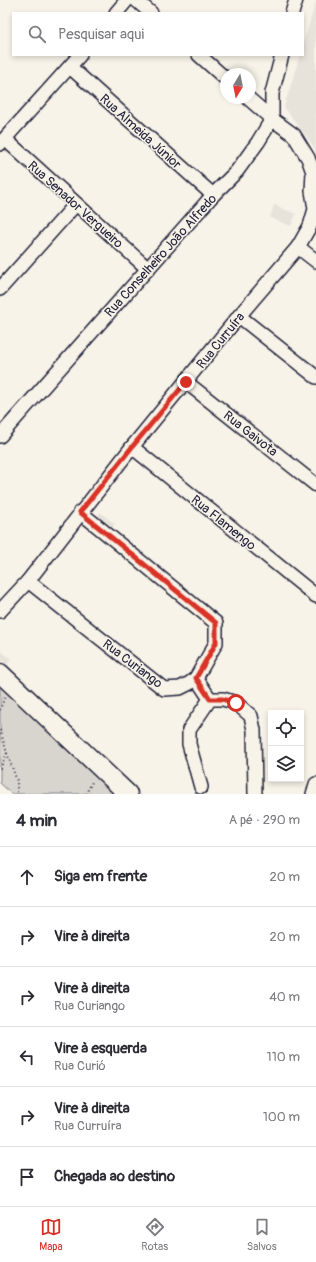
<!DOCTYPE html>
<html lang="pt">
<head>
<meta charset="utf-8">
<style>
  :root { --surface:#fff; --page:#f2f2f3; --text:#2b2b33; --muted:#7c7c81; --line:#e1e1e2; --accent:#d93025 }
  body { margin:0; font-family:Pangolin,sans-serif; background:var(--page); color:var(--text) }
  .controls { position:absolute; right:12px; bottom:12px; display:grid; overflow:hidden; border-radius:0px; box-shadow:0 2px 6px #0003 }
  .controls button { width:36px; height:36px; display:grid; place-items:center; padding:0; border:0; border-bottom:1px solid var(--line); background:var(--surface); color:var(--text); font:20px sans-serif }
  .compass { position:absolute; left:220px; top:68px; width:36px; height:36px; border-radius:50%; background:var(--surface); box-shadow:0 2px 6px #0003; rotate:190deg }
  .stop { position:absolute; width:12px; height:12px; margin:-9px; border:3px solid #d93025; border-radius:50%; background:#fff }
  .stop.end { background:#d93025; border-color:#fff; box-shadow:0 1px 4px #0008 }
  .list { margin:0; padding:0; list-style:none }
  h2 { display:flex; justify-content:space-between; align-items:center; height:52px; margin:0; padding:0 16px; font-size:17px }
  h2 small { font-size:13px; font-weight:400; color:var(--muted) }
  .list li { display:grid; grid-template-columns:26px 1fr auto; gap:12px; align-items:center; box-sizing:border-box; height:60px; padding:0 16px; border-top:1px solid var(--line) }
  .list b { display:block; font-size:15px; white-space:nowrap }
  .list p { margin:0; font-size:13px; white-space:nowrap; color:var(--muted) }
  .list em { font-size:13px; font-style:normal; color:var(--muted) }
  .icon { flex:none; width:22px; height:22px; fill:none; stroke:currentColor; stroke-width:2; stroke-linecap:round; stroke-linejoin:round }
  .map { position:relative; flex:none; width:316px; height:794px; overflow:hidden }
  .search { position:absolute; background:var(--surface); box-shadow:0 2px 6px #0003; left:12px; right:12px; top:12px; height:44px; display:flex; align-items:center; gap:10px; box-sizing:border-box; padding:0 14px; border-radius:0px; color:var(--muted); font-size:15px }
  .sheet { height:412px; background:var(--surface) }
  nav { display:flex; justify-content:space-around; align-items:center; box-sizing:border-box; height:56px; border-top:1px solid var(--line); background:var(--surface); font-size:11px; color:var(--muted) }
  nav a { display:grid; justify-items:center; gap:2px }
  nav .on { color:var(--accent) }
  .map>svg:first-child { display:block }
  .built { fill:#e7e3db }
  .green { fill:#d8d5cf; stroke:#7d7c85 }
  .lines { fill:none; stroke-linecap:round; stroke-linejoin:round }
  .street-casing { stroke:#22223b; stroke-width:16 }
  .secondary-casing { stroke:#22223b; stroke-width:21 }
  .path { stroke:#22223b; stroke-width:2; stroke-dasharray:1 3; stroke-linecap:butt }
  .street { stroke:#f7f3e8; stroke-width:13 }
  .secondary { stroke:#f7f3e8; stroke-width:18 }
  .route { stroke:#d93025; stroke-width:5 }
  .labels { text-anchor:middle; stroke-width:3; stroke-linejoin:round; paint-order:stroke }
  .street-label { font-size:13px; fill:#22223b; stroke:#f7f3e8 }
</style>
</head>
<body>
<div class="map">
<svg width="316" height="794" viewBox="0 0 316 794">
  <rect width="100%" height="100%" fill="#f7f3e8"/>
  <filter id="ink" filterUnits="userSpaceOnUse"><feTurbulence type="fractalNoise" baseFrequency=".025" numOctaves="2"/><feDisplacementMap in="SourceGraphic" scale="8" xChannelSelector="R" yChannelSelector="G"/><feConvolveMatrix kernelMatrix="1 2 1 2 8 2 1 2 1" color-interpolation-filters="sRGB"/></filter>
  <g filter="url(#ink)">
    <!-- built -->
    <g class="built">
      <path d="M 316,1 L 316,154 L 314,147 L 284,107 L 300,55 L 303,55 L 303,44 Z"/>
      <path d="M 274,205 L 296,214 L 291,226 L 270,218 Z"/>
      <path d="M 100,512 L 115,524 L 111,529 L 97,517 Z"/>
      <path d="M 0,650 L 11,659 L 7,665 L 0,659 Z"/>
    </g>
    <!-- green -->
    <path class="green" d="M 0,683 L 116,794 L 12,794 L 0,783 Z"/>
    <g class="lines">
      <!-- street casing -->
      <g class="street-casing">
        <g id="street">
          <path d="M 136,0 L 151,13"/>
          <path d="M 116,13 L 127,0"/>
          <path d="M 292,13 L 296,0"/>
          <path d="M 199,55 L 226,79"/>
          <path d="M 70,67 L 213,195"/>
          <path d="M 5,139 L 148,269"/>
          <path d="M 0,144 L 80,55"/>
          <path d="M 298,247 L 316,261"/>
          <path d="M 0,289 L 76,204"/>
          <path d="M 239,316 L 316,377"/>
          <path d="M 186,382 L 316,485"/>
          <path d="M 0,436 L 213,195 L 237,171 L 258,142 L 272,119 L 272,93 L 282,55"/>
          <path d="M 132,447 L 316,596"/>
          <path d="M 28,581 L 164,689 L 180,688 L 190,683 L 196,678 L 216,643 L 216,623 L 80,512"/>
          <path d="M 0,611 L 28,581 L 132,447 L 239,316 L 298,247 L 310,226 L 315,209 L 312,191 L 313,172 L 308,158 L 294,135 L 272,119 L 248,98"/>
          <path d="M 196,678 L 210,699 L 189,730 L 189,744 L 201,787"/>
          <path d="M 210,699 L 223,699 L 236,703 L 251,716 L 254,730 L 255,794"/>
          <path d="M 313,794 L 316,784"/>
        </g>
      </g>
      <!-- secondary casing -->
      <g class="secondary-casing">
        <path id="secondary" d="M 0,673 L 128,794"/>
      </g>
      <!-- path -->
      <g class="path">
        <path d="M 0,710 L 5,696"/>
        <path d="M 0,730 L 7,753 L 0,769"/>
        <path d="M 7,753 L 17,781 L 17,794"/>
        <path d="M 86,794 L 93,780"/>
      </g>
      <!-- street -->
      <use href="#street" class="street"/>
      <!-- secondary -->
      <use href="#secondary" class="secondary"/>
    </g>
  </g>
  <g class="lines" filter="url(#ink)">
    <!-- route -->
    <path class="route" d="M 186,382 L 132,447 L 80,512 L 216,623 L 216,643 L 196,678 L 210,699 L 222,699 L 236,703"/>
  </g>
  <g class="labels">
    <!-- street labels -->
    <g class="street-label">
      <text transform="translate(141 131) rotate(42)" y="5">Rua Almeida Júnior</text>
      <text transform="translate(76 204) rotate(42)" y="5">Rua Senador Vergueiro</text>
      <text transform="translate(160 255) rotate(-48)" y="5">Rua Conselheiro João Alfredo</text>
      <text transform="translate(220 340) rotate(-51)" y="5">Rua Curruíra</text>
      <text transform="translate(251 433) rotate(38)" y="5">Rua Gaivota</text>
      <text transform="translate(224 522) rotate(39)" y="5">Rua Flamengo</text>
      <text transform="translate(133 663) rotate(37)" y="5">Rua Curiango</text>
    </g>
  </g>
</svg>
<div class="controls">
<button><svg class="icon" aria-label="locate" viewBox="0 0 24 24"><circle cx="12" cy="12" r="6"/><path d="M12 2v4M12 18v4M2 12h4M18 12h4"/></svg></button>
<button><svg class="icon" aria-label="layers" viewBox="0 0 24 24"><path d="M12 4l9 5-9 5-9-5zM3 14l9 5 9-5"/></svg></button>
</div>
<svg class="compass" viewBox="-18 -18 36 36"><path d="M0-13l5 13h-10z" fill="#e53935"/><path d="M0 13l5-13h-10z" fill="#7c7c81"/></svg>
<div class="stop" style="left:236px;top:703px"></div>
<div class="stop end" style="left:186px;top:382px"></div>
<div class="search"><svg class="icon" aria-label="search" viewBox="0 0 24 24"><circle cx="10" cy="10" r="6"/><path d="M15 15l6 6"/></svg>Pesquisar aqui</div>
</div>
<section class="sheet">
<h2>4 min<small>A pé · 290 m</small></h2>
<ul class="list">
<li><svg class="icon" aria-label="ahead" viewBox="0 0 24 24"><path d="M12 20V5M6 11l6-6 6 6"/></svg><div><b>Siga em frente</b></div><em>20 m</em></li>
<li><svg class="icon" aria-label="right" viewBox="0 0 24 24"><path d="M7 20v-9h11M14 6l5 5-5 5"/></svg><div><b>Vire à direita</b></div><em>20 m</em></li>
<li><svg class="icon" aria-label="right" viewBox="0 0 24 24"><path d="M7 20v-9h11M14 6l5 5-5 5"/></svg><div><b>Vire à direita</b><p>Rua Curiango</p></div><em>40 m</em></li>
<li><svg class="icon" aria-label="left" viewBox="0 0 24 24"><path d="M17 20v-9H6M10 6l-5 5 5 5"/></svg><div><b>Vire à esquerda</b><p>Rua Curió</p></div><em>110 m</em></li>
<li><svg class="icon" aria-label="right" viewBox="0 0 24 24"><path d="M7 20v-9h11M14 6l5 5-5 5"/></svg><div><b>Vire à direita</b><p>Rua Curruíra</p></div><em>100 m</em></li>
<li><svg class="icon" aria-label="arrive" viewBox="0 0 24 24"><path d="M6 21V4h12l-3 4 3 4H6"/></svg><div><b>Chegada ao destino</b></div></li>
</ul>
</section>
<nav>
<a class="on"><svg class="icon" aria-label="map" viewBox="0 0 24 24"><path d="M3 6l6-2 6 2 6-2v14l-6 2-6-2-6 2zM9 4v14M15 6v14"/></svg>Mapa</a>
<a><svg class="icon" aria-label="directions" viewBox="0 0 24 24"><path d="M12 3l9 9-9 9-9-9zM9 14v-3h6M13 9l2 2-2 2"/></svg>Rotas</a>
<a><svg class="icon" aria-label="saved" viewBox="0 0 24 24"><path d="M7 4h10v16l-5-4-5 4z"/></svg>Salvos</a>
</nav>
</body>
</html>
